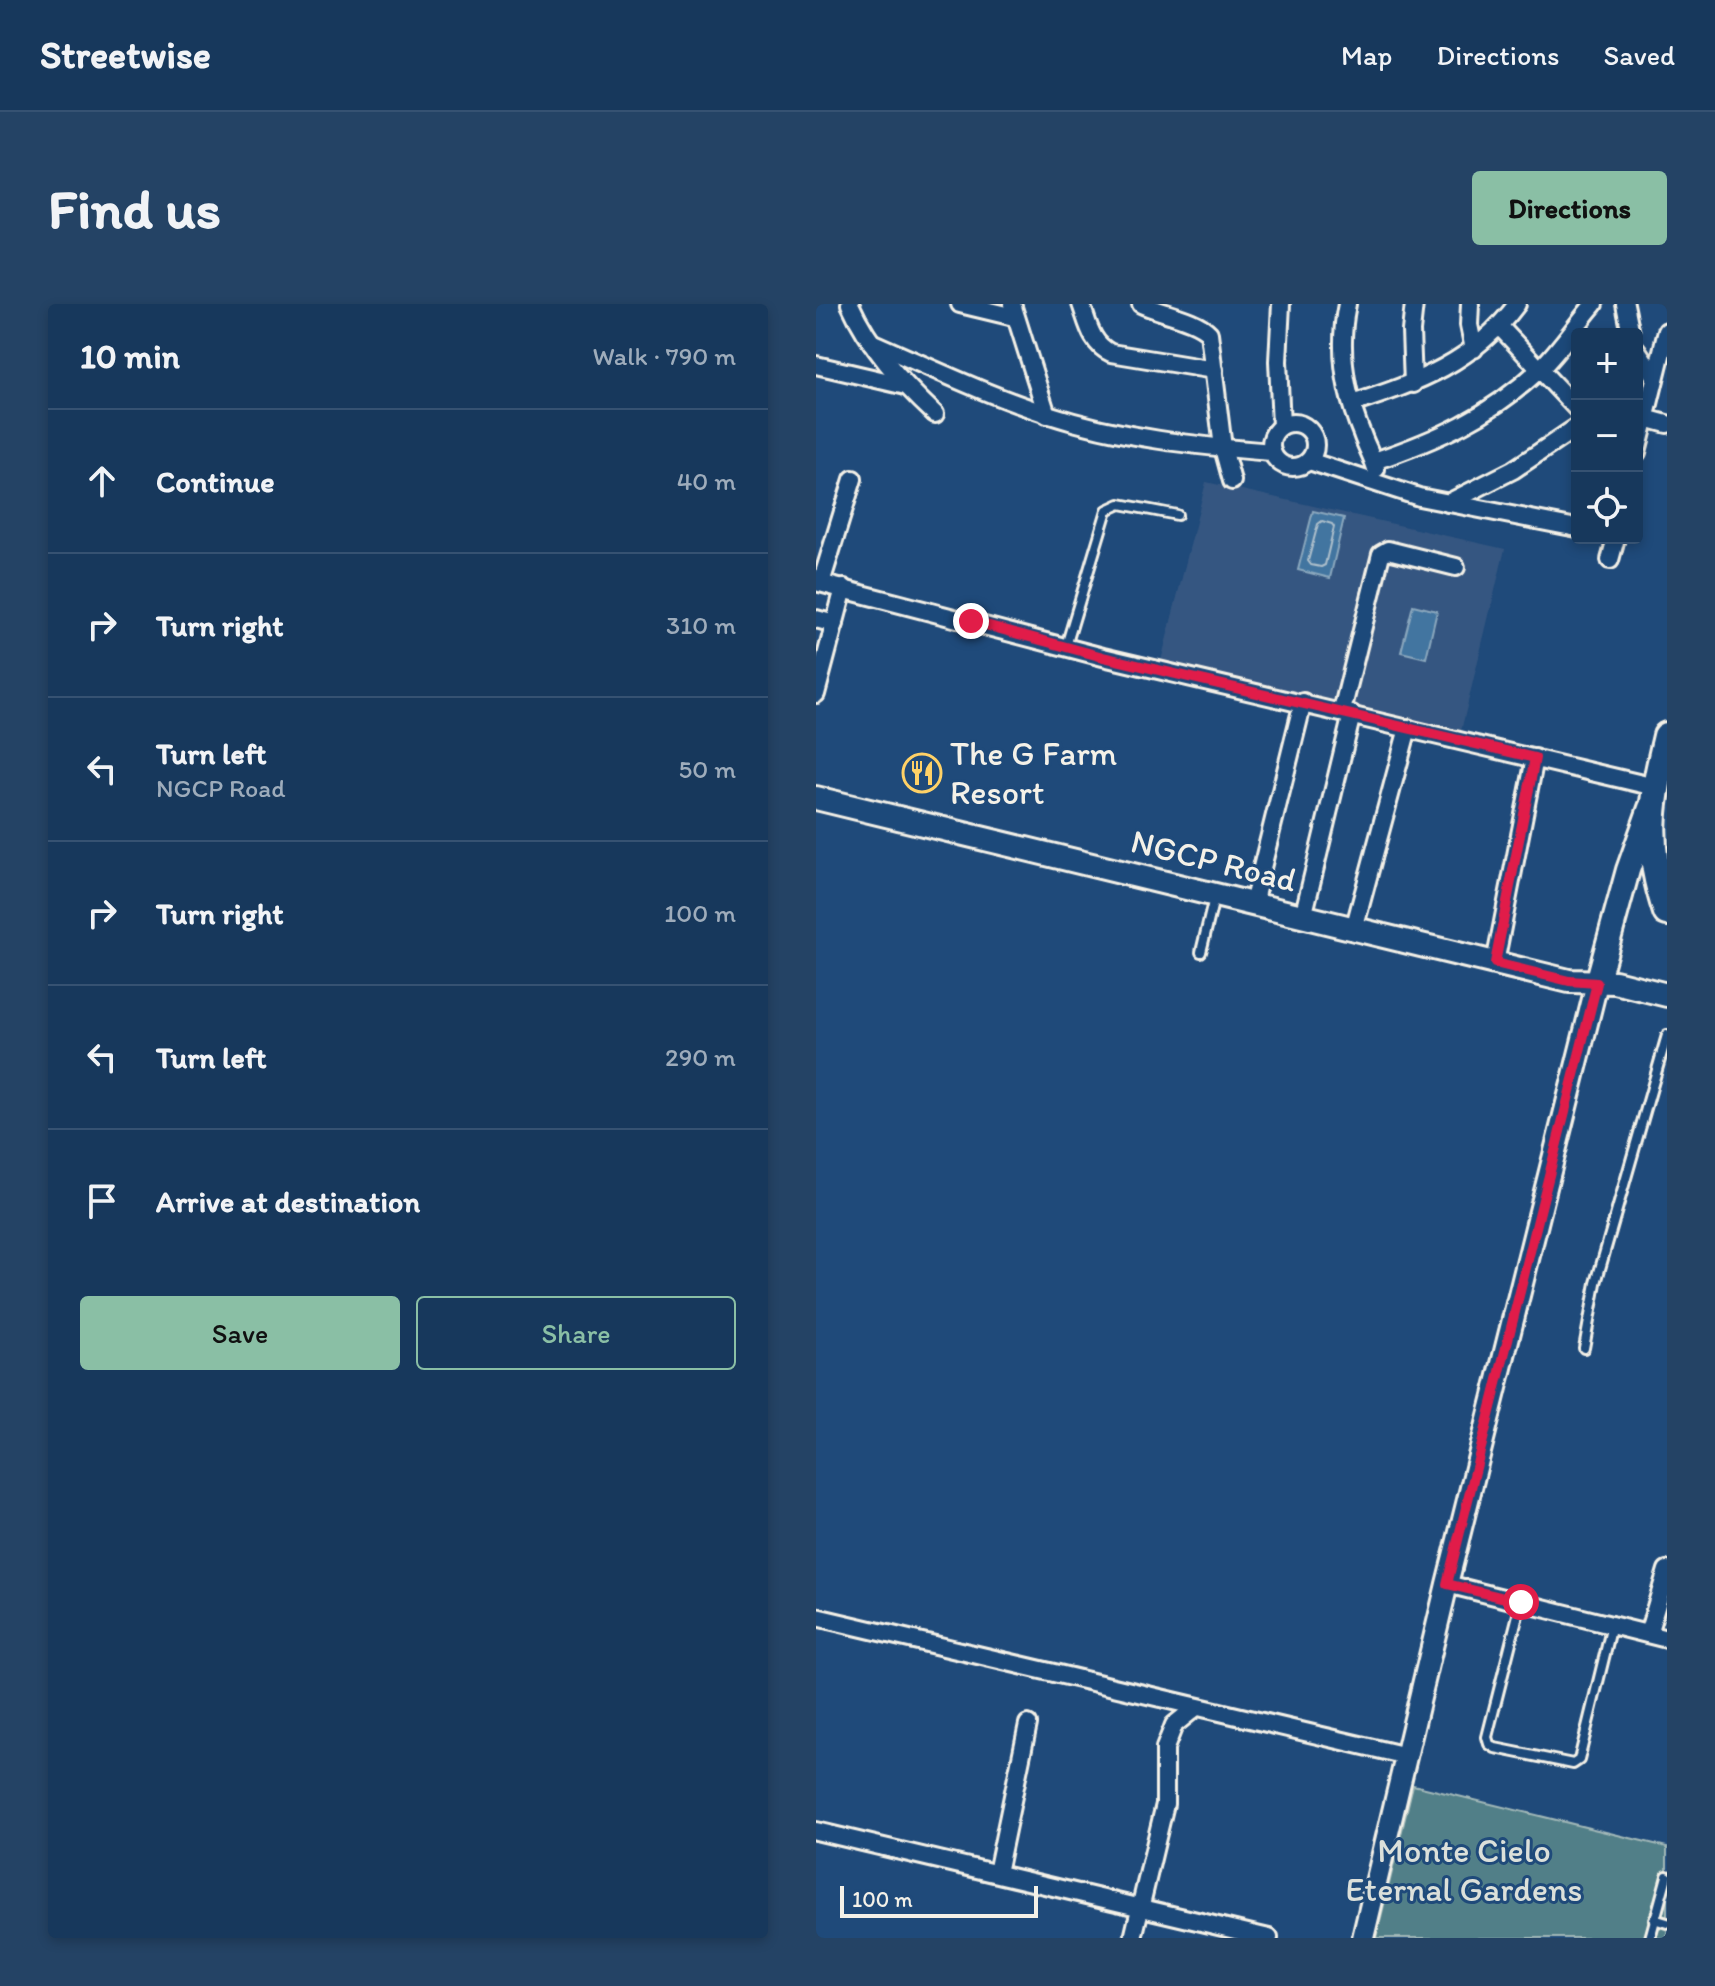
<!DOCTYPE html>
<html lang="en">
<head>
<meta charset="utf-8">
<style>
  :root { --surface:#17385c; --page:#244365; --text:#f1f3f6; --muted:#9eacbb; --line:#365272; --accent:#8abfa5 }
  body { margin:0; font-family:Itim,sans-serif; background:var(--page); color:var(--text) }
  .controls { position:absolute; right:24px; top:24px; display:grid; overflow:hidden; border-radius:8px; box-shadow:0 4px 12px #0003 }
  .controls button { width:72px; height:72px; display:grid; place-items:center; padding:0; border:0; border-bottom:2px solid var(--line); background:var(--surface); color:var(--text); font:40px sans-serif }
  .scale { position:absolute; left:24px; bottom:20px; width:198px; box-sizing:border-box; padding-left:8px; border:4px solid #f4f1e8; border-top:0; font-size:22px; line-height:28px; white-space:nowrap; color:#f4f1e8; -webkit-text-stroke:6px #1f4a7a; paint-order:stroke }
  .stop { position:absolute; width:24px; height:24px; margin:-18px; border:6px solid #e11d48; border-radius:50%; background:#fff }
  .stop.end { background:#e11d48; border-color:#fff; box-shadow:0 2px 8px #0008 }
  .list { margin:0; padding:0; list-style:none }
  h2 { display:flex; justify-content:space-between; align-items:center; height:104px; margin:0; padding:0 32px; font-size:34px }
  h2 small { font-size:26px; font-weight:400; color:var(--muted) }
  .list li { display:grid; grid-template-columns:52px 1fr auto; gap:24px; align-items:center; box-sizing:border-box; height:144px; padding:0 32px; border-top:2px solid var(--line) }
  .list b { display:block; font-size:30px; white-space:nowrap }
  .list p { margin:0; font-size:26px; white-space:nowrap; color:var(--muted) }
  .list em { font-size:26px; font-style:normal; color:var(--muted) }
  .actions { display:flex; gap:16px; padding:24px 32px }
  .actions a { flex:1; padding:18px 0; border:2px solid var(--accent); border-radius:8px; text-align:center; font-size:28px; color:var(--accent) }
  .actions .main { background:var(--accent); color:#111 }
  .icon { flex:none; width:44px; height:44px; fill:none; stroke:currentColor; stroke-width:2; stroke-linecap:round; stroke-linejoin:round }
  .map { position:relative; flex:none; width:851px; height:1634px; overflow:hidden; border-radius:8px }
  header { display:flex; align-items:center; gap:48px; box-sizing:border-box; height:112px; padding:0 40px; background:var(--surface); border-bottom:2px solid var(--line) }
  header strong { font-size:38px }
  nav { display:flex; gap:44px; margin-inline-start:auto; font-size:28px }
  .intro { display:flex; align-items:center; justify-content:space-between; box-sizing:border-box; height:192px; padding:0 48px }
  h1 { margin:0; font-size:56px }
  .button { padding:20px 36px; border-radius:8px; background:var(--accent); color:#111; font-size:28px; font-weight:700 }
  main { display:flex; gap:48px; padding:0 48px }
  aside { flex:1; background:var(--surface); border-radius:8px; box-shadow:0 4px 12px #0003 }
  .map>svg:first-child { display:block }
  .built { fill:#365781 }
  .green { fill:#517f88; stroke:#a2b8b8; stroke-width:2 }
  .water { fill:#4375a0; stroke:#8aa7bd; stroke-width:2 }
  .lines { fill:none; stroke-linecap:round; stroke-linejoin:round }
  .shore { stroke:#adbfcb; stroke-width:2 }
  .service-casing { stroke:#f4f1e8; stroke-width:14 }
  .minor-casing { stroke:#f4f1e8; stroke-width:22 }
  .tertiary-casing { stroke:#f4f1e8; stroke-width:26 }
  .secondary-casing { stroke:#f4f1e8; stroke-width:28 }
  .trunk-casing { stroke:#f4f1e8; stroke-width:32 }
  .service { stroke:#1f4a7a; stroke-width:8 }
  .minor { stroke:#1f4a7a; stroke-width:16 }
  .tertiary { stroke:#1f4a7a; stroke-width:20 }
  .secondary { stroke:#1f4a7a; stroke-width:22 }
  .trunk { stroke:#1f4a7a; stroke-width:26 }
  .route { stroke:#e11d48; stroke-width:10 }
  .labels { text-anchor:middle; stroke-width:6; stroke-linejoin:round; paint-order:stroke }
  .poi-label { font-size:34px; fill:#f4f1e8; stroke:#1f4a7a; text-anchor:start }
  .street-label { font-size:34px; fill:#f4f1e8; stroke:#1f4a7a }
  .park-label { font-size:34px; fill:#dce0da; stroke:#1f4a7a }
</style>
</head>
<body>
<header>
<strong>Streetwise</strong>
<nav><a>Map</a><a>Directions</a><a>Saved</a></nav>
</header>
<div class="intro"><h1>Find us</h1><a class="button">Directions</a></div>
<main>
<aside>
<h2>10 min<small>Walk · 790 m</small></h2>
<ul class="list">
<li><svg class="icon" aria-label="ahead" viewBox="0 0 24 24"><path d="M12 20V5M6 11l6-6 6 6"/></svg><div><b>Continue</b></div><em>40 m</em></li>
<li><svg class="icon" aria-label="right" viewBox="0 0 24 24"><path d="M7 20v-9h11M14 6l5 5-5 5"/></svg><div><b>Turn right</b></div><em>310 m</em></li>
<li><svg class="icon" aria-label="left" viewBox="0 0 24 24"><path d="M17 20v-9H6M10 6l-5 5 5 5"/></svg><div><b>Turn left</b><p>NGCP Road</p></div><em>50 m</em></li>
<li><svg class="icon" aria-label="right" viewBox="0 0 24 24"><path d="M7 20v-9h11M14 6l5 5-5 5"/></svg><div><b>Turn right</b></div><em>100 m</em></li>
<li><svg class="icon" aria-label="left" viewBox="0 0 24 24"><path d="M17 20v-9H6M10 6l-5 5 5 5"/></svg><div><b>Turn left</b></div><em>290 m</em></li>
<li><svg class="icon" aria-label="arrive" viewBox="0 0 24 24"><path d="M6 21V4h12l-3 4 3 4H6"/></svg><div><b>Arrive at destination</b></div></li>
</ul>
<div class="actions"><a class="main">Save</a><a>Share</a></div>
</aside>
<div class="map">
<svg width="851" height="1634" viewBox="0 0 851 1634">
  <rect width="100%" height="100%" fill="#1f4a7a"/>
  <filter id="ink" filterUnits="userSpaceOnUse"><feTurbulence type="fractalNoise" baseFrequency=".0125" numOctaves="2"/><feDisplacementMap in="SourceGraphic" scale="16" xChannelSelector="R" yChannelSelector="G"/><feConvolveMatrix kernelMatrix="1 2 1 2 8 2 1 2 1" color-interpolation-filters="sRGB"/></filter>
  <g filter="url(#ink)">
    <!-- built -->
    <path class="built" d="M 390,178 L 689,245 L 644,431 L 345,357 Z"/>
    <!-- green -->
    <path class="green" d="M 597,1481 L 851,1543 L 851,1634 L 560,1634 Z"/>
    <!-- water -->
    <g class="water">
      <path d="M 497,207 L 528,214 L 514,274 L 482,266 Z"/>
      <path d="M 597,301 L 621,307 L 610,354 L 585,348 Z"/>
    </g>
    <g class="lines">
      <!-- shore -->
      <path class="shore" d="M 506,217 L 516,220 L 518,223 L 509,261 L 505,263 L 495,261 L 492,257 L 502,220 Z"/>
      <!-- service casing -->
      <g class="service-casing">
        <g id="service">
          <path d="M 250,342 L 291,206 L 304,200 L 361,211"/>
          <path d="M 385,648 L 398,594"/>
          <path d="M 768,1044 L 780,979 L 851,731"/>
          <path d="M 705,1299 L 671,1433 L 673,1440 L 679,1444 L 757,1460 L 763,1456 L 796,1321"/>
          <path d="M 838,1615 L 851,1619"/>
          <path d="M 834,1634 L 851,1572"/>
        </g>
      </g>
      <!-- minor casing -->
      <g class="minor-casing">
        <g id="minor">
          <path d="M 34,0 C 53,43 85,78 119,110"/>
          <path d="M 144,0 L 198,13"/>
          <path d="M 196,0 L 231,111"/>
          <path d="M 265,0 C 272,19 275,40 295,49 L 398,66"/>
          <path d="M 325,0 C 344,9 381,15 393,29 L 407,144 L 416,177"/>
          <path d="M 531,0 C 522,44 529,89 546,130 C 550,142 557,153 560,165"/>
          <path d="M 654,0 L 653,21 L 658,45"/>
          <path d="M 809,0 L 815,30"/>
          <path d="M 684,23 L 761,105"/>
          <path d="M 55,38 C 113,63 171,91 231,110 C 304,134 380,142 456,148"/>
          <path d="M 821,46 L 839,73"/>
          <path d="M 0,61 L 90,82"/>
          <path d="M 597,80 L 595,27 L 598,0"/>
          <path d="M 536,100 C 603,78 658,58 701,0"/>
          <path d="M 829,114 L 851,120"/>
          <circle cx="477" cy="141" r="22"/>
          <path d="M 465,122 L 462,57 L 465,0"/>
          <path d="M 821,148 L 851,27"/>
          <path d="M 493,157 L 603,193 L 761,224"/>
          <path d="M 558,157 C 621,136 674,112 723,66 C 743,47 760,21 778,0"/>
          <path d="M 632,199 L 697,166 L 761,123"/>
          <path d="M 794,256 L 800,234"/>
          <path d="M 0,278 L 287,353 L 839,483"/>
          <path d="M 5,279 L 37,175"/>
          <path d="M 0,315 L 19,320"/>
          <path d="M 0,390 L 28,284"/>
          <path d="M 526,407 L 565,250 L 572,246 L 640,263"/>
          <path d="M 437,600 L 487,398"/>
          <path d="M 487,613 L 536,410"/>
          <path d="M 538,625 L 592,424"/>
          <path d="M 679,659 L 719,454"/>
          <path d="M 631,1280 L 851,1335"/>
          <path d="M 0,1313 L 591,1452"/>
          <path d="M 832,1330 L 851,1266"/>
          <path d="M 0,1527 L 453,1634"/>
          <path d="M 181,1569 L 212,1420"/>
          <path d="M 317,1634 L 349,1500 L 349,1444 L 358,1421 L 379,1404"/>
        </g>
      </g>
      <!-- tertiary casing -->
      <g class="tertiary-casing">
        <path id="tertiary" d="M 547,1634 L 631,1280 L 781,679"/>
      </g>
      <!-- secondary casing -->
      <g class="secondary-casing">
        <g id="secondary">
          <path d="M 0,494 L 753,677 L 799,678 L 851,691"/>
          <path d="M 781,679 L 812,566 L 834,504"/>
        </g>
      </g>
      <!-- trunk casing -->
      <g class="trunk-casing">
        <path id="trunk" d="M 851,432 C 835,499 828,540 851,608"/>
      </g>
      <!-- service -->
      <use href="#service" class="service"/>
      <!-- minor -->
      <use href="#minor" class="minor"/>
      <!-- tertiary -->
      <use href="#tertiary" class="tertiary"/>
      <!-- secondary -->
      <use href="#secondary" class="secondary"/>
      <!-- trunk -->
      <use href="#trunk" class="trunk"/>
    </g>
  </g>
  <g class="lines" filter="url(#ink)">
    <!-- route -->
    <path class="route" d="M 155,317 L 287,353 L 719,454 L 679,659 L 753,677 L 781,679 L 631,1280 L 705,1298"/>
  </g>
  <!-- icons -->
  <defs>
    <g id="restaurant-ring" transform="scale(2)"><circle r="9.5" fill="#1f4a7a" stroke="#ffd166" stroke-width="1.5"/><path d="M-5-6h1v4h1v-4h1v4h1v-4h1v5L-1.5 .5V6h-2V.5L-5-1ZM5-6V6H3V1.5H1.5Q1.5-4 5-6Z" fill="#ffd166"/></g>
  </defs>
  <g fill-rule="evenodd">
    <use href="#restaurant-ring" x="106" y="469"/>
  </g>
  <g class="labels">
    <!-- poi labels -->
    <g class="poi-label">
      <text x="134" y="461">The G Farm<tspan x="134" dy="39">Resort</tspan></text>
    </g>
    <!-- street labels -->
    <g class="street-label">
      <text transform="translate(398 556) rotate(14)" y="12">NGCP Road</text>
    </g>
    <!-- park labels -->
    <g class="park-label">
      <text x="648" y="1558">Monte Cielo<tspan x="648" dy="39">Eternal Gardens</tspan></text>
    </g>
  </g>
</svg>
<div class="controls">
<button>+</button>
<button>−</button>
<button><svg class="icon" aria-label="locate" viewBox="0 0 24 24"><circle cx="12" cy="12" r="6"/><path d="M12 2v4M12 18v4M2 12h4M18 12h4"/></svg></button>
</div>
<div class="scale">100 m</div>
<div class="stop" style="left:705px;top:1298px"></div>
<div class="stop end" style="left:155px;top:317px"></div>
</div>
</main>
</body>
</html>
